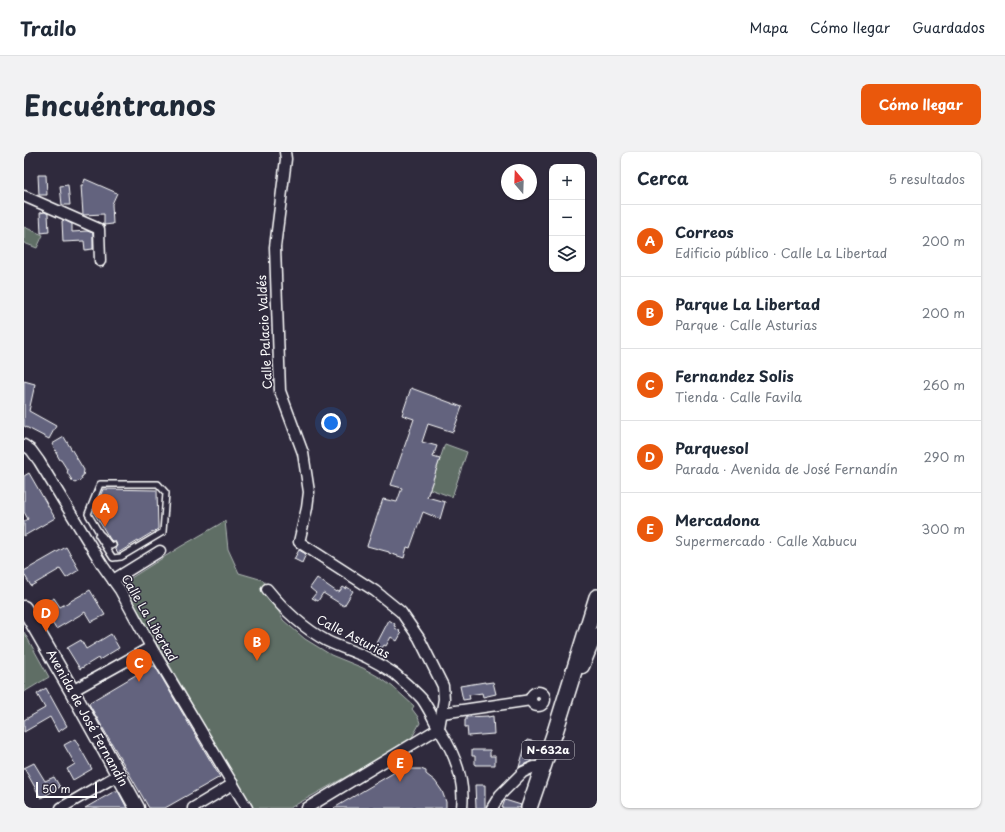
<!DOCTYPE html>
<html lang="es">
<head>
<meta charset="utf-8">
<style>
  :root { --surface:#fff; --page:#f2f2f3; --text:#1f2937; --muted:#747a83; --line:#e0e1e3; --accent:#ea580c }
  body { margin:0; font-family:"Playpen Sans",sans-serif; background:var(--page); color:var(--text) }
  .controls { position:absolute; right:12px; top:12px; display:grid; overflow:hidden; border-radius:8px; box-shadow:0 1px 3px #0004 }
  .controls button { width:36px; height:36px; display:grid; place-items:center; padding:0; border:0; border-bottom:1px solid var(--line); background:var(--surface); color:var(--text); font:20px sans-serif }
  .compass { position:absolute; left:477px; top:12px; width:36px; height:36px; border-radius:50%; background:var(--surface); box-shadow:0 1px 3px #0004; rotate:341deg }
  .scale { position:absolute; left:12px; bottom:10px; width:61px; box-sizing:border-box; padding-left:4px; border:2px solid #fff; border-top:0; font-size:11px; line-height:14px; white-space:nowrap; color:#fff; -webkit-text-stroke:3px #2f2a3d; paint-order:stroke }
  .you { position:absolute; left:307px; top:271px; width:14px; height:14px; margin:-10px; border:3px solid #fff; border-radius:50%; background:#1a73e8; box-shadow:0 0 0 6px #1a73e833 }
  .badge { display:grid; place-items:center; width:26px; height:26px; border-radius:50%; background:var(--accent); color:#fff; font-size:13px; font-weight:700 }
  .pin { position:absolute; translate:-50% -33px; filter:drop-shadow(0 1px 2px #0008) }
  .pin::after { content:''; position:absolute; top:21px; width:14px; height:12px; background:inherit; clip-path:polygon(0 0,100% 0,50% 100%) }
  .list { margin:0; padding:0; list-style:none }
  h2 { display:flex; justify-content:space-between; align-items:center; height:52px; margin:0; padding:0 16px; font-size:17px }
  h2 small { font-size:13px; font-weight:400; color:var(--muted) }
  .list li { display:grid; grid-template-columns:26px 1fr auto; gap:12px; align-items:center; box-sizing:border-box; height:72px; padding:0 16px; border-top:1px solid var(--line) }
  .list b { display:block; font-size:15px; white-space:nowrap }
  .list p { margin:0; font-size:13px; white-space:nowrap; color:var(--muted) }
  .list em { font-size:13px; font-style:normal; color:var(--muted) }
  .icon { flex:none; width:22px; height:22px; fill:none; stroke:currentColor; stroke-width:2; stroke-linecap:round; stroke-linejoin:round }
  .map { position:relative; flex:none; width:573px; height:656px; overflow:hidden; border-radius:8px }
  header { display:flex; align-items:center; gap:24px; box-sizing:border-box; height:56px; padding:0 20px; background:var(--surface); border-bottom:1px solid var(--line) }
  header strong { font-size:19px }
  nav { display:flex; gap:22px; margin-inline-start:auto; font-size:14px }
  .intro { display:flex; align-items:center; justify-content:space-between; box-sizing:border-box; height:96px; padding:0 24px }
  h1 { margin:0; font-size:28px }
  .button { padding:10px 18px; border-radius:8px; background:var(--accent); color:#fff; font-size:14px; font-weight:700 }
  main { display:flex; gap:24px; padding:0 24px }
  aside { flex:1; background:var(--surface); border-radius:8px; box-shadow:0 1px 3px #0004 }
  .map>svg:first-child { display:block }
  .green { fill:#5e6e65; stroke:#aeb6b2 }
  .building { fill:#63647e; stroke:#fff }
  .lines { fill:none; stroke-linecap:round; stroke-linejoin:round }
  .lane-casing { stroke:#fff; stroke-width:8 }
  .street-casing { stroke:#fff; stroke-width:13 }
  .secondary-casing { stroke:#fff; stroke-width:17 }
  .primary-casing { stroke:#fff; stroke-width:18 }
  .lane { stroke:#2f2a3d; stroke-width:5 }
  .street { stroke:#2f2a3d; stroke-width:10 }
  .secondary { stroke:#2f2a3d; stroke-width:14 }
  .primary { stroke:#2f2a3d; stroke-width:15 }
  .labels { text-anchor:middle; stroke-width:3; stroke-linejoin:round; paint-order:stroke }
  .shield { fill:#2f2a3d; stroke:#c1bfc5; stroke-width:1 }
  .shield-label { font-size:11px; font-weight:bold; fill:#fff }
  .street-label { font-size:12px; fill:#fff; stroke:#2f2a3d }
</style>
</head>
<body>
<header>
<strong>Trailo</strong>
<nav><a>Mapa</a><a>Cómo llegar</a><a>Guardados</a></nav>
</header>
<div class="intro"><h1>Encuéntranos</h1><a class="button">Cómo llegar</a></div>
<main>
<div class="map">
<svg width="573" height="656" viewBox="0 0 573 656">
  <rect width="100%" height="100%" fill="#2f2a3d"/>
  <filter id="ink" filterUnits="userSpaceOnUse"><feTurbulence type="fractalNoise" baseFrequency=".025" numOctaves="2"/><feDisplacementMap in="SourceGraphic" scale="8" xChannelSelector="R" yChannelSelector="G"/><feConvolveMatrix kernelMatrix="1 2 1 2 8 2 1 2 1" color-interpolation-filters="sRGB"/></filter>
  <g filter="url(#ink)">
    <!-- green -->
    <g class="green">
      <path d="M 0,75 L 19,83 L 13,96 L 0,91 Z"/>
      <path d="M 421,292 L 443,300 L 428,345 L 406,337 Z"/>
      <path d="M 201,369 L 204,397 L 215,421 L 239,428 L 259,468 L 281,487 L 307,503 L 339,516 L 355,525 L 369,535 L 390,554 L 388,557 L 394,565 L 396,571 L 386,589 L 266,656 L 228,656 L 105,443 L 103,433 L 107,426 L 156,395 Z"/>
      <path d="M 0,480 L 25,525 L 0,540 Z"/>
    </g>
    <!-- building -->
    <g class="building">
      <path d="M 14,23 L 22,23 L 23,43 L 15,43 Z"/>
      <path d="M 61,27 L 93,41 L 88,52 L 89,72 L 80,73 L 80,62 L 59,63 L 57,33 L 59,33 Z"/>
      <path d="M 44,33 L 46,53 L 38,53 L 36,34 Z"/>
      <path d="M 21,60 L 24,62 L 25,80 L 17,81 L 16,61 Z"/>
      <path d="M 40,68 L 48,72 L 48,80 L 63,79 L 69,81 L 69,97 L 61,98 L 60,89 L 39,90 L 38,69 Z"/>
      <path d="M 0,229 L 11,232 L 5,259 L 32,274 L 25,287 L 0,274 Z"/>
      <path d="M 387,236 L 438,255 L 429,280 L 404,272 L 398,290 L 413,294 L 409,305 L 416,307 L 403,345 L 421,350 L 416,367 L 399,360 L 386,396 L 383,395 L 380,406 L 365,401 L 365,400 L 343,394 L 359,347 L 373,350 L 378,336 L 367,333 L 390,267 L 378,263 Z"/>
      <path d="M 40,285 L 60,318 L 59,324 L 57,325 L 58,327 L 51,331 L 50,329 L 49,330 L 43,320 L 44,319 L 37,308 L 36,308 L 32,301 L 33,301 L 28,292 Z"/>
      <path d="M 5,321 L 31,366 L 0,384 L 0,370 L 4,367 L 0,360 L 0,324 Z"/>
      <path d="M 79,337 L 133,338 L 134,377 L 94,401 L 91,396 L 93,394 L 92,391 L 91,389 L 88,389 L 86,387 L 70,361 Z"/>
      <path d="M 42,395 L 55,418 L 42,426 L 36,417 L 7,434 L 0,422 L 0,419 Z"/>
      <path d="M 275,398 L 282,402 L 278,411 L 270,407 Z"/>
      <path d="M 293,426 L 313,440 L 313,439 L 315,440 L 319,435 L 322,437 L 323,435 L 329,439 L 320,454 L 299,441 L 294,449 L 288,446 L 292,441 L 286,436 Z"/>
      <path d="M 66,438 L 81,463 L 67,470 L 61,460 L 32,477 L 17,453 L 30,446 L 36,455 Z"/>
      <path d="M 365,468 L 371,472 L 370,474 L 372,475 L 371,476 L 376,479 L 375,480 L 377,482 L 373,489 L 367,485 L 362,494 L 360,493 L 358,496 L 352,493 Z"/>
      <path d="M 87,482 L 95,496 L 75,508 L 74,506 L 56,517 L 43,496 L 57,488 L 62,497 Z"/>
      <path d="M 127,514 L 131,514 L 196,625 L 141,656 L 125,656 L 65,552 L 66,550 Z"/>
      <path d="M 461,530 L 461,531 L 469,530 L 472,542 L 459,545 L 458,541 L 445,543 L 446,547 L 439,548 L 436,534 Z"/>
      <path d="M 22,536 L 43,574 L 34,580 L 26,565 L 0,580 L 0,568 L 21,556 L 13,542 Z"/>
      <path d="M 464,564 L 464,565 L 469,564 L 470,582 L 444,584 L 443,575 L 441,575 L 441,568 L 442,568 L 442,565 Z"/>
      <path d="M 51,587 L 68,617 L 49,628 L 43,617 L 51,612 L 40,593 Z"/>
      <path d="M 503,588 L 512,590 L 507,609 L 495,615 Z"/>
      <path d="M 448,598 L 466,598 L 466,604 L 471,604 L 471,613 L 451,613 L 451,604 L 448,604 Z"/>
      <path d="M 10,611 L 21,629 L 30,625 L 36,635 L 17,646 L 0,616 Z"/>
      <path d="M 384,617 L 397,617 L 402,619 L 402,622 L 411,629 L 418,639 L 422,650 L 422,656 L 310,656 L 371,620 L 377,618 Z"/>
      <path d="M 451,633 L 461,633 L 461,656 L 452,656 Z"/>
      <path d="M 91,639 L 94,639 L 103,656 L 61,656 Z"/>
      <path d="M 481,648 L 497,653 L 496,656 L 478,656 Z"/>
    </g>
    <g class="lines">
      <!-- lane casing -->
      <g class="lane-casing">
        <g id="lane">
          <path d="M 76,332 L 134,332 L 142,341 L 139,380 L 97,405 L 89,406 L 74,383 L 76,382 L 64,362 Z"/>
          <path d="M 76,382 C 81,385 82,390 87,394 L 89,393"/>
        </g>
      </g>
      <!-- street casing -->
      <g class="street-casing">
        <g id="street">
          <path d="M 261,0 L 262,7 L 251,95 L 256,239 L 279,301 L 285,340 L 283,356 L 275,390 L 351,439 L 377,460 L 395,486 L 419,534 L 420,547 L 415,576"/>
          <path d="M 0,44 L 75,77 L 76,109"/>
          <path d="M 0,293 L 7,298 L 15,309 L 79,414 L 96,438 L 127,495 L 223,656"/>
          <path d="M 89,428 L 136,399"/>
          <path d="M 243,437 C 260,458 279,476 303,489 C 315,495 329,499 342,505 C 352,510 362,516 371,522 C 379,529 391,539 398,547 C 405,557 410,568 416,579 C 431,602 441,628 438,656"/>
          <path d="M 48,539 L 127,495"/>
          <circle cx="514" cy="547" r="7"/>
          <path d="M 418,561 L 507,548"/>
          <path d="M 37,656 L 94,623"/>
          <path d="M 169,656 L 209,632"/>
          <path d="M 283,656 L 415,576"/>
          <path d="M 468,656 L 476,643 L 499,620 L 510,615 L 519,615"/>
        </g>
      </g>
      <!-- secondary casing -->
      <g class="secondary-casing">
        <g id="secondary">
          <path d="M 0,456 L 48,539 L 113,656"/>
          <path d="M 558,514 L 569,487 L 573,483"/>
        </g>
      </g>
      <!-- primary casing -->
      <g class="primary-casing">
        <path id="primary" d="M 505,656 L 531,580 L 573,445"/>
      </g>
      <!-- lane -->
      <use href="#lane" class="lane"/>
      <!-- street -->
      <use href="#street" class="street"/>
      <!-- secondary -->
      <use href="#secondary" class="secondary"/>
      <!-- primary -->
      <use href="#primary" class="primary"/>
    </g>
  </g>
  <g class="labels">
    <!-- shield labels -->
    <rect class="shield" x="498" y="589" width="52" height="18" rx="3"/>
    <g class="shield-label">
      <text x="524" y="602">N-632a</text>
    </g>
    <!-- street labels -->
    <g class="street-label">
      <text transform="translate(241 180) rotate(-93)" y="4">Calle Palacio Valdés</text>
      <text transform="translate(125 466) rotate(60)" y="4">Calle La Libertad</text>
      <text transform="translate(329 485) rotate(27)" y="4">Calle Asturias</text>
      <text transform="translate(63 566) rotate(61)" y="4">Avenida de José Fernandín</text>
    </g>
  </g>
</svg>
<div class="controls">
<button>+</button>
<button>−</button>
<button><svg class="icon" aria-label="layers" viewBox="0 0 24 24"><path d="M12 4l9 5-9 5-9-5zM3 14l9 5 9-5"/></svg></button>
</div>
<svg class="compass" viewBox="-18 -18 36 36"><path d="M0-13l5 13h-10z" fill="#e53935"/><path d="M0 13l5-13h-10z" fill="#747a83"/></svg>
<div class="scale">50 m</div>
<div class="you"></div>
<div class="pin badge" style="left:81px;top:375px">A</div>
<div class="pin badge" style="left:233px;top:509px">B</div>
<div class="pin badge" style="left:115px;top:530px">C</div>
<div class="pin badge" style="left:22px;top:480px">D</div>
<div class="pin badge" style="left:376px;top:630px">E</div>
</div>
<aside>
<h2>Cerca<small>5 resultados</small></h2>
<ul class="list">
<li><span class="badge">A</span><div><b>Correos</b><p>Edificio público · Calle La Libertad</p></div><em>200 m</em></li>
<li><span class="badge">B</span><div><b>Parque La Libertad</b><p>Parque · Calle Asturias</p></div><em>200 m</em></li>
<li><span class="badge">C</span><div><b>Fernandez Solis</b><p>Tienda · Calle Favila</p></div><em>260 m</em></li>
<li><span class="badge">D</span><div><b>Parquesol</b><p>Parada · Avenida de José Fernandín</p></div><em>290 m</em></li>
<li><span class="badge">E</span><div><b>Mercadona</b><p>Supermercado · Calle Xabucu</p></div><em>300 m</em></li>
</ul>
</aside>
</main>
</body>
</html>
